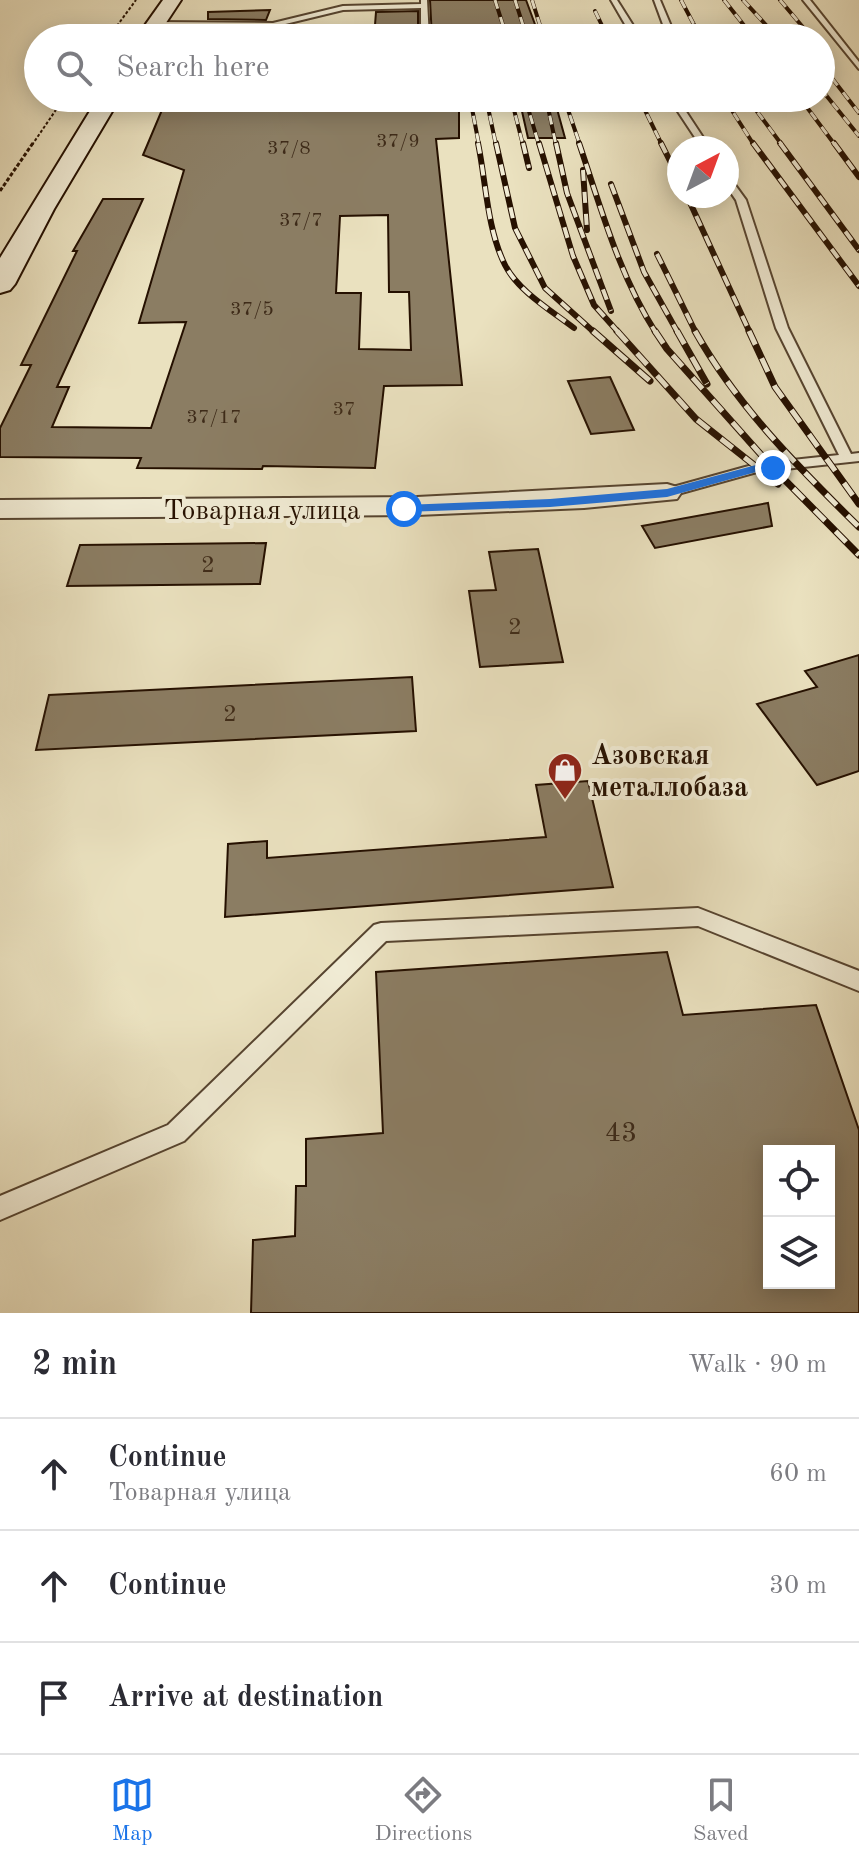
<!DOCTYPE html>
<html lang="en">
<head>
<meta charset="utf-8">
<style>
  :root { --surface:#fff; --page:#f2f2f3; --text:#2b2b33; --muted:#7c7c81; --line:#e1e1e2; --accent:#1a73e8 }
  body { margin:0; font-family:"Old Standard TT",serif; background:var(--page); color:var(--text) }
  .controls { position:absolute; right:24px; bottom:24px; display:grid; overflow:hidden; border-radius:0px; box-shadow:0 4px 20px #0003 }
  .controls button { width:72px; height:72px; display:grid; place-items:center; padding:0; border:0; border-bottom:2px solid var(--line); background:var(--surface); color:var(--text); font:40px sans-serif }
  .compass { position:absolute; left:667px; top:136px; width:72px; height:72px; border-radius:50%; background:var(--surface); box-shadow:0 4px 20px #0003; rotate:41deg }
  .stop { position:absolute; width:24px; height:24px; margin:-18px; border:6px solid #1a73e8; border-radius:50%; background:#fff }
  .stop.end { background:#1a73e8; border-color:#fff; box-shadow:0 2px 8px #0008 }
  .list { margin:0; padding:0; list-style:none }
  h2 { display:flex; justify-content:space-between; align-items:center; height:104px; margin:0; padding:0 32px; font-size:34px }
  h2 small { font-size:26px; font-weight:400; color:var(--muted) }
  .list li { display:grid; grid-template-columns:52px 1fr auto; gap:24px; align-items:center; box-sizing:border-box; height:112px; padding:0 32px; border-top:2px solid var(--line) }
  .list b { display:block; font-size:30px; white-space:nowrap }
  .list p { margin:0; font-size:26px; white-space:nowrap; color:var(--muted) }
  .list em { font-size:26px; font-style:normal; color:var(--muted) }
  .icon { flex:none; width:44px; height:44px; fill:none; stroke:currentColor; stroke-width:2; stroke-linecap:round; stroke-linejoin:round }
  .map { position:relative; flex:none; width:859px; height:1313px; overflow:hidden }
  .search { position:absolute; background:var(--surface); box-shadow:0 4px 20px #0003; left:24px; right:24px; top:24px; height:88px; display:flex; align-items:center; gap:20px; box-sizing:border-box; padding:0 28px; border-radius:44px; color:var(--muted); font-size:30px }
  .sheet { height:440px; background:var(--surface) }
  nav { display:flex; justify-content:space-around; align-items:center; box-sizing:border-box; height:112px; border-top:2px solid var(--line); background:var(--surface); font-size:22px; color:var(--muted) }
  nav a { display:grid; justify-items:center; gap:4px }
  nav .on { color:var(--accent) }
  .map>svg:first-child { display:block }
  .building { fill:#8b7d63; stroke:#251000; stroke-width:2; fill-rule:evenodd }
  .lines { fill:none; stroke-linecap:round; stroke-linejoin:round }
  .service-casing { stroke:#564430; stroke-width:4 }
  .minor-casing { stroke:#564430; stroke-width:4 }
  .secondary-casing { stroke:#251000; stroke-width:4 }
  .path-far1 { stroke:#251000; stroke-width:2; stroke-dasharray:3 2; stroke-linecap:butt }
  .path { stroke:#251000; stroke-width:3; stroke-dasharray:4 2; stroke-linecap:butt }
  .service { fill:#f1ecd5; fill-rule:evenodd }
  .minor { fill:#f1ecd5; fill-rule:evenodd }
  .secondary { fill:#f1ecd5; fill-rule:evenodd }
  .rail-far2-casing { stroke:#251000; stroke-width:4 }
  .rail-far1-casing { stroke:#251000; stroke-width:6 }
  .rail-casing { stroke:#251000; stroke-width:7 }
  .rail-far2 { stroke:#f1ecd5; stroke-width:3; stroke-dasharray:9; stroke-linecap:butt }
  .rail-far1 { stroke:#f1ecd5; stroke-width:4; stroke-dasharray:11; stroke-linecap:butt }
  .rail { stroke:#f1ecd5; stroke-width:5; stroke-dasharray:15; stroke-linecap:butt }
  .route { fill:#1a73e8 }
  .labels { text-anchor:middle; stroke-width:8; stroke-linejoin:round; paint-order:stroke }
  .far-number-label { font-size:20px; fill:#3e2b19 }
  .number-label { font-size:24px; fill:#3e2b19 }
  .street-label { font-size:28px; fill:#251000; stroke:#f1ecd5 }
  .poi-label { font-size:28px; font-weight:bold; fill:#251000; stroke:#f1ecd5; text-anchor:start }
  .near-number-label { font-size:28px; fill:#3e2b19 }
</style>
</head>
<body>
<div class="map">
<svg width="859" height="1313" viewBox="0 0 859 1313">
  <rect width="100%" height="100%" fill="#eae1bf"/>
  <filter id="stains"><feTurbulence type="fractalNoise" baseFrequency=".0025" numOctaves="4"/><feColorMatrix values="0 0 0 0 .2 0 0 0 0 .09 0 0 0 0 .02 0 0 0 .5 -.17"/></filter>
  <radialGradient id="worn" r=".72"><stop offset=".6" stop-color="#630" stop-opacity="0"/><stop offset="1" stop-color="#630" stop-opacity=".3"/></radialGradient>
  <!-- building -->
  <g class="building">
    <path d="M 430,0 L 526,0 L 540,38 L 432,38 Z"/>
    <path d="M 270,10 L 266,20 L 208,19 L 208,12 Z"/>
    <path d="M 418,11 L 418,38 L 374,38 L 376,12 Z"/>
    <path d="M 207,29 L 262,30 L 258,38 L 206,38 Z"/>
    <path d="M 167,98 L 246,98 L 245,107 L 254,110 L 258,108 L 260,98 L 459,98 L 459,138 L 436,139 L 462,385 L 384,386 L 375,468 L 263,466 L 262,469 L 137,468 L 141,458 L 0,457 L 0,428 L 31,365 L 21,365 L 77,251 L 73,251 L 103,199 L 143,199 L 57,387 L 69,387 L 52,427 L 151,428 L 186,322 L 139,323 L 184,170 L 143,155 ZM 388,215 L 389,292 L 409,292 L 411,350 L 359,349 L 361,293 L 336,293 L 340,216 Z"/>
    <path d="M 519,98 L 554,98 L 565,138 L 528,138 Z"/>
    <path d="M 610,377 L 634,430 L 591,434 L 568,381 Z"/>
    <path d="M 768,503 L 772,526 L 655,548 L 642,526 Z"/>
    <path d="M 266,543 L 260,584 L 67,586 L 80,545 Z"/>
    <path d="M 538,549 L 563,662 L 480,667 L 469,591 L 496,590 L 489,552 Z"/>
    <path d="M 859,655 L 859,771 L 817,785 L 757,704 L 817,687 L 805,671 Z"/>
    <path d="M 412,677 L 416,731 L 36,750 L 49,695 Z"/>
    <path d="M 588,781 L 613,887 L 225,917 L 228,844 L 267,841 L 267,858 L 546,837 L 536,785 Z"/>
    <path d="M 667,952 L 683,1015 L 816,1005 L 859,1130 L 859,1313 L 251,1313 L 253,1240 L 295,1236 L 296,1186 L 306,1186 L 306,1139 L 383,1133 L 376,972 ZM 769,1151 L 829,1151 L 829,1283 L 769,1283 Z"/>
  </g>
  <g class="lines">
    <!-- service casing -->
    <g class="service-casing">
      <g id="service">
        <path d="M 421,0 L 427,0 L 429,38 L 421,38 L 421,8 L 343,10 L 273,27 L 154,26 L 150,24 L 154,22 L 273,23 L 343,6 L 421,4 Z"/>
        <path d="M 611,0 L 617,0 L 641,38 L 633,38 Z"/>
        <path d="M 654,0 L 660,0 L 676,38 L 668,38 Z"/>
        <path d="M 803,0 L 810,0 L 859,62 L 859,69 Z"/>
        <path d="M 249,98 L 257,98 L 255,107 L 248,105 Z"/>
        <path d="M 669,98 L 677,98 L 680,102 L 687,98 L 697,98 L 683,107 L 710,148 L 702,148 Z"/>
        <path d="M 727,177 L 730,178 L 746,200 L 788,328 L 851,454 L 859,453 L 859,461 L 757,472 L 667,497 L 662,496 L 660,493 L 662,490 L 756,464 L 839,455 L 776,328 L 736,200 L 727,187 Z"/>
        <path d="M 698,908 L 859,971 L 859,991 L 698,926 L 386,941 L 184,1141 L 0,1220 L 0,1196 L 168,1125 L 374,925 L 381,923 Z"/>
      </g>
    </g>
    <!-- minor casing -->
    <g class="minor-casing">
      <path id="minor" d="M 667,484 L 677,487 L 681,493 L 677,499 L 584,508 L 417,515 L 0,518 L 0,500 L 417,497 Z"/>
    </g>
    <!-- secondary casing -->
    <g class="secondary-casing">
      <g id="secondary">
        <path d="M 163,0 L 181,0 L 156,38 L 136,38 Z"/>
        <path d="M 98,98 L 120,98 L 54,209 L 15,284 L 10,290 L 0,293 L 0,258 Z"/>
      </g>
    </g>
    <!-- path-far1 -->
    <g class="path-far1">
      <path d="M 108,38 L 136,0"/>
      <path d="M 32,145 L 64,98"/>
    </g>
    <!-- path -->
    <path class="path" d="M 0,191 L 33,143"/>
    <!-- service -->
    <use href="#service" class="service"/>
    <!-- minor -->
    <use href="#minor" class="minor"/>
    <!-- secondary -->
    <use href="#secondary" class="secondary"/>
    <!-- rail-far2 casing -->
    <g class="rail-far2-casing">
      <g id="rail-far2">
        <path d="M 495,0 L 507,38"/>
        <path d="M 515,0 L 527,38"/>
        <path d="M 532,0 L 544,38"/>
        <path d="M 681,0 L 701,38"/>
        <path d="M 724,0 L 754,38"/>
        <path d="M 743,0 L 778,38"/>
        <path d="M 780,0 L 812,38"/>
        <path d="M 595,11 L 608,38"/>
        <path d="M 821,64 L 859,113"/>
        <path d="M 821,89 L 859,136"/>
        <path d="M 470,98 L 479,145"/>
        <path d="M 486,98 L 496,145"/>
        <path d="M 511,98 L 523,145"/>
        <path d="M 525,98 L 539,145"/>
        <path d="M 546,98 L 556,145"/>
        <path d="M 564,98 L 580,145"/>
        <path d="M 639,98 L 662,145"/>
        <path d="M 724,98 L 754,145"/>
        <path d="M 747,98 L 782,145"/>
        <path d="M 800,98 L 835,145"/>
      </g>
    </g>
    <!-- rail-far1 casing -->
    <g class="rail-far1-casing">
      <g id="rail-far1">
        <path d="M 478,143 C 486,182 487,229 505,265 C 518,291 552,311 574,328"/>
        <path d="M 496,143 L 515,228 L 545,288 L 595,333"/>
        <path d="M 523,143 L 529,168"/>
        <path d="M 539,143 L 573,256 L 594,305 L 619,333"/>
        <path d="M 556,143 L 567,193 L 611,311"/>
        <path d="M 579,143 C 601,208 619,275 656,333"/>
        <path d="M 661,143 L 679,179"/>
        <path d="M 753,143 L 859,286"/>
        <path d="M 780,143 L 859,250"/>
        <path d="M 834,143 L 859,177"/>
        <path d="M 583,170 L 587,230"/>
        <path d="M 611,184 L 644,272 L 678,333"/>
        <path d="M 687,196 L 750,333"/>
        <path d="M 657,254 L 696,333"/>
      </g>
    </g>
    <!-- rail casing -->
    <g class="rail-casing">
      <g id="rail">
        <path d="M 593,331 L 650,381"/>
        <path d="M 617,331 L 696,419 L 778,484"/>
        <path d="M 655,331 L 667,349 L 773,468 L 859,555"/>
        <path d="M 677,331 L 707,384"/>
        <path d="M 695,331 C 737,406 798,467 859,527"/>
        <path d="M 749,331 L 775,387 L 859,504"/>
      </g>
    </g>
    <!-- rail-far2 -->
    <use href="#rail-far2" class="rail-far2"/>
    <!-- rail-far1 -->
    <use href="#rail-far1" class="rail-far1"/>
    <!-- rail -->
    <use href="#rail" class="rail"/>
  </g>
  <!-- route -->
  <path class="route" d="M 773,464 L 778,468 L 777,470 L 756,472 L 667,497 L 550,507 L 404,512 L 398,509 L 404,505 L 550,499 L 667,489 L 756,465 Z"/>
  <!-- icons -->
  <defs>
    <g id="shop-pin" transform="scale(1.8)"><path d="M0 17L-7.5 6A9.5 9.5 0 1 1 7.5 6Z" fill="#8f2418" stroke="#f1ecd5"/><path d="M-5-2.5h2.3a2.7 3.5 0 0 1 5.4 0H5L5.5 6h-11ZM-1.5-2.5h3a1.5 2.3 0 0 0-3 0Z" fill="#fff"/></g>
  </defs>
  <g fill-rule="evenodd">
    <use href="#shop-pin" x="565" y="770"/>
  </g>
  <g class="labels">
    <!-- far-number labels -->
    <g class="far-number-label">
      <text x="398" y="147">37/9</text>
      <text x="289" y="154">37/8</text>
      <text x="301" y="226">37/7</text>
      <text x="252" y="315">37/5</text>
      <text x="344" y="415">37</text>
      <text x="214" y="423">37/17</text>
    </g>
    <!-- number labels -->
    <g class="number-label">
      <text x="208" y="572">2</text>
      <text x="515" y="634">2</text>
      <text x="230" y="721">2</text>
    </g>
    <!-- street labels -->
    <g class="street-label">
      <text x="262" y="519">Товарная улица</text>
    </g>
    <!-- poi labels -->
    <g class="poi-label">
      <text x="591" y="764">Азовская<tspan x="591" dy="32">металлобаза</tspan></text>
    </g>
    <!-- near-number labels -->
    <g class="near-number-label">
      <text x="621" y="1141">43</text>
    </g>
  </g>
  <rect width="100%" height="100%" filter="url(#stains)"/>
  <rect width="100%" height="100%" fill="url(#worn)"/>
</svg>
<div class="controls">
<button><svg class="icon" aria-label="locate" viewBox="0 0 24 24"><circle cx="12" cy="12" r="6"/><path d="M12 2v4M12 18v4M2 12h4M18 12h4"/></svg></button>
<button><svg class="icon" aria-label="layers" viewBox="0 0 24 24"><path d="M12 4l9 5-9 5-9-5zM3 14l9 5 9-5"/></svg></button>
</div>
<svg class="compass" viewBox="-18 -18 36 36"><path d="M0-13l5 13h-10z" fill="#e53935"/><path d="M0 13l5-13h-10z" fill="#7c7c81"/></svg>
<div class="stop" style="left:404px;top:509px"></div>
<div class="stop end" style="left:773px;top:468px"></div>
<div class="search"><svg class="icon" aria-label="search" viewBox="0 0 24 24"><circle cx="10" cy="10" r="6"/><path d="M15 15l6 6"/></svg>Search here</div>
</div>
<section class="sheet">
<h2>2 min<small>Walk · 90 m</small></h2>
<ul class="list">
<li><svg class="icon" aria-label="ahead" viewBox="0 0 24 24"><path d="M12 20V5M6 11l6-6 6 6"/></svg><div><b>Continue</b><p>Товарная улица</p></div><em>60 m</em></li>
<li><svg class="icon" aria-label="ahead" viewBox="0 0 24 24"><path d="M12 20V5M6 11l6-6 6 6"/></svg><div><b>Continue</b></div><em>30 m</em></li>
<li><svg class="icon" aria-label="arrive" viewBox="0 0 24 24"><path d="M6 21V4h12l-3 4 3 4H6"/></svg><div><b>Arrive at destination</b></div></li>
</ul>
</section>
<nav>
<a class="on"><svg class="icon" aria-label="map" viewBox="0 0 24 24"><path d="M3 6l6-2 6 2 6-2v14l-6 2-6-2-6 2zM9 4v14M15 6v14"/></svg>Map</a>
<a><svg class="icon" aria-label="directions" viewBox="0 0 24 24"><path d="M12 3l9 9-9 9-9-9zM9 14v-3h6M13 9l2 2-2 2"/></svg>Directions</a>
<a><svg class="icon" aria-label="saved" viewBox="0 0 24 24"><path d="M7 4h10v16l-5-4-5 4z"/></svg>Saved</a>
</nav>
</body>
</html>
